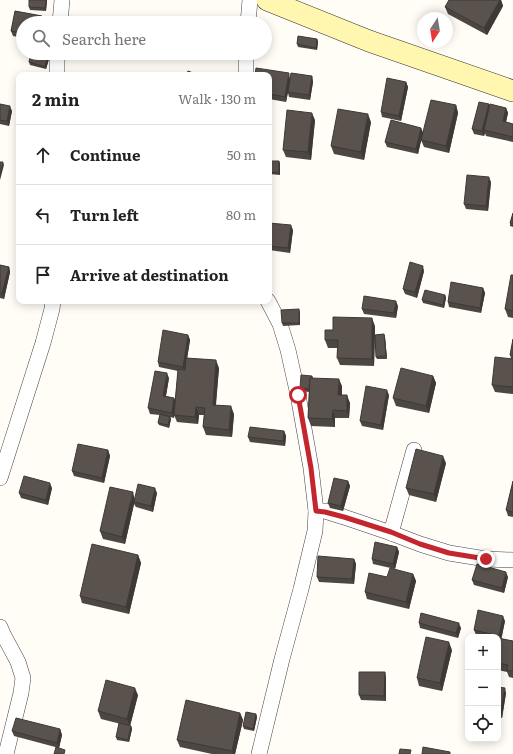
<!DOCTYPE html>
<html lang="en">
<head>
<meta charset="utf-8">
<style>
  :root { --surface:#fff; --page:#f6f6f6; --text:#222; --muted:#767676; --line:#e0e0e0 }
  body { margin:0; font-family:Literata,serif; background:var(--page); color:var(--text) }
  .controls { position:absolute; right:12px; bottom:12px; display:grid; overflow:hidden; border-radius:8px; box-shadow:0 2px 10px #0003 }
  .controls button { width:36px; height:36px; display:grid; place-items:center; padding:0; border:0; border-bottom:1px solid var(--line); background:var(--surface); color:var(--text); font:20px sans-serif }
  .compass { position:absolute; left:417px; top:12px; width:36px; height:36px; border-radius:50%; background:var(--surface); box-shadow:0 2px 10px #0003; rotate:192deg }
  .stop { position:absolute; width:12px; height:12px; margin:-9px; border:3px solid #c4262e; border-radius:50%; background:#fff }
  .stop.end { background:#c4262e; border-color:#fff; box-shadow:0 1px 4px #0008 }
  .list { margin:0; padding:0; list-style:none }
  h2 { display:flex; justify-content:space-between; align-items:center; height:52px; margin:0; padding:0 16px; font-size:17px }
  h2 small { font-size:13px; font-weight:400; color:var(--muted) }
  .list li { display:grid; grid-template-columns:26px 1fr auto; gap:12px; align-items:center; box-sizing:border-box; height:60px; padding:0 16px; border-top:1px solid var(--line) }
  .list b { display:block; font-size:15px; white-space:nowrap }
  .list em { font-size:13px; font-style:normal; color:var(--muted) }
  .icon { flex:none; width:22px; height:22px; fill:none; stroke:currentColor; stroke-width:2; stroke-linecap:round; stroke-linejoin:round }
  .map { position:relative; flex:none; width:513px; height:754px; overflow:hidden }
  .search { position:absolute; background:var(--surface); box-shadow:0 2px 10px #0003; left:16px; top:16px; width:256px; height:44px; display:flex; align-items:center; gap:10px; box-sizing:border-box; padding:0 14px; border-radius:22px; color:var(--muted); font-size:15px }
  .panel { position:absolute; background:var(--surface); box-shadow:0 2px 10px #0003; left:16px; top:72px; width:256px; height:232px; border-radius:8px }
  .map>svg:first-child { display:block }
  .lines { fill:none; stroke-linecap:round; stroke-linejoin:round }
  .minor-casing { stroke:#444; stroke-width:16 }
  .secondary-casing { stroke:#333; stroke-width:22 }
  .minor { stroke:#fff; stroke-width:15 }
  .secondary { stroke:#fff6b0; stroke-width:21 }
  .wall { fill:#4d4742 }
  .shaded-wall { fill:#3f3936 }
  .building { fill:#5a524d; stroke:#3f3936 }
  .route { stroke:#c4262e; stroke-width:5 }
</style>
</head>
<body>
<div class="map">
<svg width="513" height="754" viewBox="0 0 513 754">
  <rect width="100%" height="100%" fill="#fffdf5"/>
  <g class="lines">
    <!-- minor casing -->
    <g class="minor-casing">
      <g id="minor">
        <path d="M 60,23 L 62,0"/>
        <path d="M 248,23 L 250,0"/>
        <path d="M 57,75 L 57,53"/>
        <path d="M 246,75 L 246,53"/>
        <path d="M 0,478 L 43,343 L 52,309 L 53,301"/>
        <path d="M 316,511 L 325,511 L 344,517 L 391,533 L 420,544 L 449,553 L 486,559 L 513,560"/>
        <path d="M 391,533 L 414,450"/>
        <path d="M 0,627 L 3,634 L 18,662 L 23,678 L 21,693 L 6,754"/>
        <path d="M 259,754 L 282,659 L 301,589 L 315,531 L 316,511 L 311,468 L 298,395 L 288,350 L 280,324 L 268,301"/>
      </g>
    </g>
    <!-- secondary casing -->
    <g class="secondary-casing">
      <path id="secondary" d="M 267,0 L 369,41 L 513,91"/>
    </g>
    <!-- minor -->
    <use href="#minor" class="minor"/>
    <!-- secondary -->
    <use href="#secondary" class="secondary"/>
  </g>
  <!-- wall -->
  <g class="wall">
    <path d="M 47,0 L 46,11 L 30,10 L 29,7 Z"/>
    <path d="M 449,0 L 501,0 L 503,6 L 487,35 L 448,14 L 445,7 Z"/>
    <path d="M 15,11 L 42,16 L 43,21 L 43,23 L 23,23 L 23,38 L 13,36 L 11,31 Z"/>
    <path d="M 317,39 L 318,42 L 317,50 L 298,47 L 297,44 Z"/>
    <path d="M 74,53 L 107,53 L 106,58 Z"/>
    <path d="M 48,56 L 49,59 L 46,69 L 30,65 L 29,62 Z"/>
    <path d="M 269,75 L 290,78 L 312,76 L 313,82 L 310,100 L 289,97 L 288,93 L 286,102 L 269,99 Z"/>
    <path d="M 406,82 L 408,87 L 401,121 L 382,117 L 381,112 Z"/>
    <path d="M 0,104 L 12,111 L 9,126 L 0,124 Z"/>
    <path d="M 489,104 L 490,106 L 506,108 L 508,113 L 506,122 L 513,124 L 513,142 L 486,136 L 485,133 L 484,136 L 474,134 L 472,129 Z"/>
    <path d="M 456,105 L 458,113 L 449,153 L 424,147 L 421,140 L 418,154 L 387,147 L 385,142 L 421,128 L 423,133 Z"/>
    <path d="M 315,120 L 311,160 L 286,157 L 283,150 Z"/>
    <path d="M 371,122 L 364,160 L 334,154 L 331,146 Z"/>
    <path d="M 269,161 L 279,161 L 280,164 L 280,175 L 269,174 Z"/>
    <path d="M 491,182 L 488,211 L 466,209 L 464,204 Z"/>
    <path d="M 513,213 L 513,227 L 510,226 L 510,223 Z"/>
    <path d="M 269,225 L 293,230 L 290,253 L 269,250 Z"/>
    <path d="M 0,265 L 9,267 L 10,272 L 4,299 L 0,298 Z"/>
    <path d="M 424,271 L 417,298 L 405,294 L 403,289 Z"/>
    <path d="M 513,275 L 513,318 L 508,317 L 505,309 Z"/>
    <path d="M 483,288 L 485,293 L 481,313 L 449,307 L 448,302 Z"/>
    <path d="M 445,295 L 446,298 L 444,308 L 423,303 L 422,300 Z"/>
    <path d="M 398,306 L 396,318 L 364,314 L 362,309 Z"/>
    <path d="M 300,312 L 300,325 L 283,326 L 282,323 Z"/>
    <path d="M 375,326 L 375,335 L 384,334 L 385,337 L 387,359 L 377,359 L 376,357 L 375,336 L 374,366 L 340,365 L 337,358 L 337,348 L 328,348 L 325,340 L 333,330 Z"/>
    <path d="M 188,335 L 190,340 L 187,358 L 219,368 L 216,405 L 234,414 L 232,437 L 206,435 L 203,427 L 204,415 L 199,415 L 198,424 L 177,422 L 174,415 L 174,413 L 174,418 L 170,417 L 171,419 L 169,428 L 159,425 L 158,423 L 160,415 L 150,414 L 148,408 L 169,378 L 166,396 L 174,398 L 175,400 L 178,371 L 159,367 L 158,362 Z"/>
    <path d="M 513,339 L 513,394 L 495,392 L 492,385 L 511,358 L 510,355 Z"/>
    <path d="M 312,376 L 313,378 L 342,386 L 342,395 L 350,403 L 349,418 L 335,418 L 335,427 L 311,426 L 308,418 L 309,392 L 301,391 L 300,388 Z"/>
    <path d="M 433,376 L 436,383 L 429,413 L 396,406 L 393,398 Z"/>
    <path d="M 389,395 L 383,430 L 362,426 L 360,421 Z"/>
    <path d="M 284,431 L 286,436 L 285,446 L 250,442 L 248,437 Z"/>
    <path d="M 108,450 L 110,456 L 104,483 L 74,476 L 72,471 Z"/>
    <path d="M 446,463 L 436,502 L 409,495 L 406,488 Z"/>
    <path d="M 348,481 L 350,486 L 343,511 L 330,508 L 328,503 Z"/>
    <path d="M 513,481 L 513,517 L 508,516 L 506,510 Z"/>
    <path d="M 52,488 L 48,505 L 21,498 L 19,493 Z"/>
    <path d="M 157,493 L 153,512 L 136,507 L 134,504 L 125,544 L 103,539 L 100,531 L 135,498 Z"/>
    <path d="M 397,547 L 399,552 L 395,569 L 373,564 L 372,559 Z"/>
    <path d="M 138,555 L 141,563 L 129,614 L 82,603 L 80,596 Z"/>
    <path d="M 354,559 L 356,564 L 354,584 L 319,582 L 317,577 Z"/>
    <path d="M 413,574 L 416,581 L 409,609 L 367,599 L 365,592 L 387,577 Z"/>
    <path d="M 508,577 L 504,593 L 474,585 L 472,580 Z"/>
    <path d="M 505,621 L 501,639 L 513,641 L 513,678 L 509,677 L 507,672 L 498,670 L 498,637 L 485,637 L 476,635 L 474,630 Z"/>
    <path d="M 419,623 L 461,628 L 458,638 L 420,628 Z"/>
    <path d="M 452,650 L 442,691 L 419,686 L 417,678 Z"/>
    <path d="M 385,672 L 386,678 L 386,701 L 361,700 L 359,695 Z"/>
    <path d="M 498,687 L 506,693 L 502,718 L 498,717 Z"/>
    <path d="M 138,695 L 130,726 L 131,726 L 132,729 L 129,742 L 117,740 L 116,737 L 125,725 L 101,719 L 98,711 Z"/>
    <path d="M 240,713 L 243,720 L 235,754 L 212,754 L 180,747 L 177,740 Z"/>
    <path d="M 256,714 L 257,717 L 254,731 L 244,729 L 243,726 Z"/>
    <path d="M 60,729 L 62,735 L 59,748 L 14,736 L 12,731 Z"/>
  </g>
  <!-- shaded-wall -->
  <g class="shaded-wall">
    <path d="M 46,0 L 47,0 L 46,11 L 45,8 Z"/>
    <path d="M 500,0 L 501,0 L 503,6 L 487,35 L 484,28 Z"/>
    <path d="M 42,16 L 43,21 L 43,23 L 40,23 Z"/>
    <path d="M 317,39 L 318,42 L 317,50 L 316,48 Z"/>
    <path d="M 104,53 L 107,53 L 106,58 Z"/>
    <path d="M 48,56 L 49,59 L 46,69 L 45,67 Z"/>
    <path d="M 289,73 L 290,79 L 286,102 L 285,97 Z"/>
    <path d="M 312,76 L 313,82 L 310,100 L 309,95 Z"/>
    <path d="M 406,82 L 408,87 L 401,121 L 399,116 Z"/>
    <path d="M 489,104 L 491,109 L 484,130 L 485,133 L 484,136 L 482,131 Z"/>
    <path d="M 456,105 L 458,113 L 449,153 L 446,146 Z"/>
    <path d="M 10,106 L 12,111 L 9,126 L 7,121 Z"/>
    <path d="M 506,108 L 508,113 L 505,126 L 503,121 Z"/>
    <path d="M 312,113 L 315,120 L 311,160 L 308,152 Z"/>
    <path d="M 368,114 L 371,122 L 364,160 L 361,152 Z"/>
    <path d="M 421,128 L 423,133 L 418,154 L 416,149 Z"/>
    <path d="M 279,161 L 280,164 L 280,175 L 279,173 Z"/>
    <path d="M 3,162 L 4,165 L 0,180 L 0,174 Z"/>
    <path d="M 489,177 L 491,182 L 488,211 L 486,206 Z"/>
    <path d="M 291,225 L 293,230 L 290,253 L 288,248 Z"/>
    <path d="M 423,266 L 424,271 L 417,298 L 415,292 Z"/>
    <path d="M 9,267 L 10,272 L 4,299 L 2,293 Z"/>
    <path d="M 483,288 L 485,293 L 481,313 L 480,308 Z"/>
    <path d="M 445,295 L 446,298 L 444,308 L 443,305 Z"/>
    <path d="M 396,301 L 398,306 L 396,318 L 394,313 Z"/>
    <path d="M 299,309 L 300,312 L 300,325 L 299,323 Z"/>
    <path d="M 372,318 L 375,326 L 374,366 L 372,359 Z"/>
    <path d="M 384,334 L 385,337 L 387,359 L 386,356 Z"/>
    <path d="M 188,335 L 190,340 L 185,372 L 183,367 Z"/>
    <path d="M 216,360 L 219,368 L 215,412 L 213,405 Z"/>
    <path d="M 167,373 L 169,378 L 165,401 L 163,396 Z"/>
    <path d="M 433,376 L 436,383 L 429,413 L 426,406 Z"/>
    <path d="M 339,379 L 342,386 L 341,402 L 338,395 Z"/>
    <path d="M 387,390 L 389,395 L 383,430 L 381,425 Z"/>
    <path d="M 347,395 L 350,403 L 349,418 L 347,411 Z"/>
    <path d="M 174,398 L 176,403 L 174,418 L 172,413 Z"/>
    <path d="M 231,406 L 234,414 L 232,437 L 229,430 Z"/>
    <path d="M 196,407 L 199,415 L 198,424 L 195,417 Z"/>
    <path d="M 333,410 L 335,418 L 335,427 L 332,419 Z"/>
    <path d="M 170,417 L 171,419 L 169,428 L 168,425 Z"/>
    <path d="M 284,431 L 286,436 L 285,446 L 283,441 Z"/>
    <path d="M 108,450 L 110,456 L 104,483 L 102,478 Z"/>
    <path d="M 443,456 L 446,463 L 436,502 L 434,494 Z"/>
    <path d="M 348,481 L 350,486 L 343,511 L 341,506 Z"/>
    <path d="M 50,483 L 52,488 L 48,505 L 46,500 Z"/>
    <path d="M 155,488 L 157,493 L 153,512 L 151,506 Z"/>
    <path d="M 133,492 L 135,500 L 134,502 L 134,504 L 125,544 L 122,537 Z"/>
    <path d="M 397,547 L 399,552 L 395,569 L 393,564 Z"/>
    <path d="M 138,555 L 141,563 L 129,614 L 126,607 Z"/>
    <path d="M 354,559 L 356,564 L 354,584 L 352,579 Z"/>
    <path d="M 506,572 L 508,577 L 504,593 L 502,588 Z"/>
    <path d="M 413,574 L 416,581 L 409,609 L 406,602 Z"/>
    <path d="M 503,616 L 505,621 L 501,641 L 499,636 Z"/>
    <path d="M 459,623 L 461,628 L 458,638 L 456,633 Z"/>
    <path d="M 449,642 L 452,650 L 442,691 L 440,683 Z"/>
    <path d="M 385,672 L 386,678 L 386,701 L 384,696 Z"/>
    <path d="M 135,688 L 138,695 L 130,726 L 127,719 Z"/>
    <path d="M 505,688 L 506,693 L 502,718 L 501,712 Z"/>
    <path d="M 240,713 L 243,720 L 235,754 L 233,754 L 232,751 Z"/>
    <path d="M 256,714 L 257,717 L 254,731 L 253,729 Z"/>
    <path d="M 131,726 L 132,729 L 129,742 L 128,740 Z"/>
    <path d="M 60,729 L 62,735 L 59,748 L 57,743 Z"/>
  </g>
  <!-- building -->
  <g class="building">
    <path d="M 29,0 L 46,0 L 45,8 L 29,7 Z"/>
    <path d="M 449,0 L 500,0 L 484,28 L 445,7 Z"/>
    <path d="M 15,11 L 42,16 L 40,23 L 23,23 L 23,33 L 11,31 Z"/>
    <path d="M 298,36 L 317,39 L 316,48 L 297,44 Z"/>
    <path d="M 31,53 L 35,53 L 48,56 L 45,67 L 29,62 Z"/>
    <path d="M 256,68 L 289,73 L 285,97 L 269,94 L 269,75 L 255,75 Z"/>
    <path d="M 188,71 L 198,75 L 186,75 Z"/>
    <path d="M 291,73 L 312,76 L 309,95 L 288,92 Z"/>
    <path d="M 387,78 L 406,82 L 399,116 L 381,112 Z"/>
    <path d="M 431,100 L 456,105 L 446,146 L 421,140 Z"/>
    <path d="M 479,102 L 489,104 L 482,131 L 472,129 Z"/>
    <path d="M 0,104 L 10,106 L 7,121 L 0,120 Z"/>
    <path d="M 490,104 L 506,108 L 503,121 L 513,124 L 513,137 L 484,130 Z"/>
    <path d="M 338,109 L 368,114 L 361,152 L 331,146 Z"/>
    <path d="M 287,110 L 312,113 L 308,152 L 283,150 Z"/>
    <path d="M 391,120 L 421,128 L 416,149 L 385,142 Z"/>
    <path d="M 269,161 L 279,161 L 279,173 L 269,172 Z"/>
    <path d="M 0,162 L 3,162 L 0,174 Z"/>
    <path d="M 467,175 L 489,177 L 486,206 L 464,204 Z"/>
    <path d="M 513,213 L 513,224 L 510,223 Z"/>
    <path d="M 269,223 L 291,225 L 288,248 L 269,246 Z"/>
    <path d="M 410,262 L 423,266 L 415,292 L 403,289 Z"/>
    <path d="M 0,265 L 9,267 L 2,293 L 0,293 Z"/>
    <path d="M 511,275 L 513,275 L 513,311 L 505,309 Z"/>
    <path d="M 451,282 L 483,288 L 480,308 L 448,302 Z"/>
    <path d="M 425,290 L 445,295 L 443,305 L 422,300 Z"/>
    <path d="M 364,296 L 396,301 L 394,313 L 362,309 Z"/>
    <path d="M 299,309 L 299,323 L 282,323 L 281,310 Z"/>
    <path d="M 333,317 L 372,318 L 372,359 L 337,358 L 338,340 L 325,340 L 325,330 L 333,330 Z"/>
    <path d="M 163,330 L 188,335 L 183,367 L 158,362 Z"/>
    <path d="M 384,334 L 386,356 L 376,357 L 375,335 Z"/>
    <path d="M 513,339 L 513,355 L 510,355 Z"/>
    <path d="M 495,357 L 513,359 L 513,387 L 492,385 Z"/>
    <path d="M 186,358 L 216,360 L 213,405 L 231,406 L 229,430 L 203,427 L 205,408 L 196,407 L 195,417 L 174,415 L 178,369 L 185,370 Z"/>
    <path d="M 401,368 L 433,376 L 426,406 L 393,398 Z"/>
    <path d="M 155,371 L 167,373 L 163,396 L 174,398 L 172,413 L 148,408 Z"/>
    <path d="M 301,375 L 312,376 L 312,378 L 310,378 L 309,389 L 300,388 Z"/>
    <path d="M 310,378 L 339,379 L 338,395 L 347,395 L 347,411 L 333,410 L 332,419 L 308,418 Z"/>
    <path d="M 366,386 L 387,390 L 381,425 L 360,421 Z"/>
    <path d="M 160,414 L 170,417 L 168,425 L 158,423 Z"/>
    <path d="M 250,427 L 284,431 L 283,441 L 248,437 Z"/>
    <path d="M 78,444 L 108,450 L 102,478 L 72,471 Z"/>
    <path d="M 416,449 L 443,456 L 434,494 L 406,488 Z"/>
    <path d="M 24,476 L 50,483 L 46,500 L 19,493 Z"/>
    <path d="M 334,478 L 348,481 L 341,506 L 328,503 Z"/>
    <path d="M 513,481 L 513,512 L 506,510 Z"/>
    <path d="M 138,484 L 155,488 L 151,506 L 134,502 Z"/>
    <path d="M 110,487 L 133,492 L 122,537 L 100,531 Z"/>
    <path d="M 375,542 L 397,547 L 393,564 L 372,559 Z"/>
    <path d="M 92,544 L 138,555 L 126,607 L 80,596 Z"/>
    <path d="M 318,556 L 354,559 L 352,579 L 317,577 Z"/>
    <path d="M 477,564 L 506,572 L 502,588 L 472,580 Z"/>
    <path d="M 390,568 L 413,574 L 406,602 L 365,592 L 369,573 L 387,577 Z"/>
    <path d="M 478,610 L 503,616 L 499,636 L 474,630 Z"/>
    <path d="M 421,613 L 459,623 L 456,633 L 419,623 Z"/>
    <path d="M 426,637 L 449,642 L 440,683 L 417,678 Z"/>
    <path d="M 498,638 L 513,641 L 513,671 L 507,670 L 508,665 L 498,663 Z"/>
    <path d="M 359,672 L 385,672 L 384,696 L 359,695 Z"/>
    <path d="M 106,680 L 135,688 L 127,719 L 98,711 Z"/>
    <path d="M 498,687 L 505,688 L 501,712 L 498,712 Z"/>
    <path d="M 186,700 L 240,713 L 232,751 L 177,740 Z"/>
    <path d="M 246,712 L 256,714 L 253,729 L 243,726 Z"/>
    <path d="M 16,718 L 60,729 L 57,743 L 12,731 Z"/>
    <path d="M 119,723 L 131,726 L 128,740 L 116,737 Z"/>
    <path d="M 56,747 L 65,750 L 64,754 L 54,754 Z"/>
    <path d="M 423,747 L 450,752 L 450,754 L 422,754 Z"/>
    <path d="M 400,749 L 411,750 L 410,754 L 399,754 Z"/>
  </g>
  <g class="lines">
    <!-- route -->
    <path class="route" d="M 298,395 L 311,468 L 316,511 L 325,512 L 344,517 L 391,532 L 420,544 L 449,553 L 486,559"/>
  </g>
</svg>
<div class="controls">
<button>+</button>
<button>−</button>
<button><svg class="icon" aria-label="locate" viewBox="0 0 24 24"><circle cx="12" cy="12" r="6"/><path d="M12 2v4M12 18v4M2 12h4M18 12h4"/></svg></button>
</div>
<svg class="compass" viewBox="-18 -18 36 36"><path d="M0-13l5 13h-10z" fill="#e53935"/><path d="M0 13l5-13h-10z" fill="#767676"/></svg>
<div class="stop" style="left:298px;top:395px"></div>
<div class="stop end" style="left:486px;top:559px"></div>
<div class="search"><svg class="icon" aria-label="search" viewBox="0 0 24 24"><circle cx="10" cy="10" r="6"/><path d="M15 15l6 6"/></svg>Search here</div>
<section class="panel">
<h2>2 min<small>Walk · 130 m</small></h2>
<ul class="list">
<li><svg class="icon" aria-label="ahead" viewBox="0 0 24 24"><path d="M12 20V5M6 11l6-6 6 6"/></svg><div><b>Continue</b></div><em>50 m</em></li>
<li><svg class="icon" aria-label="left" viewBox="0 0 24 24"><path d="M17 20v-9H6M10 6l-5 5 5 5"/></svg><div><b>Turn left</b></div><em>80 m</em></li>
<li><svg class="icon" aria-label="arrive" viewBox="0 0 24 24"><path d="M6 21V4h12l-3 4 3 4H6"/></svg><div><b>Arrive at destination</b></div></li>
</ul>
</section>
</div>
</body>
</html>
